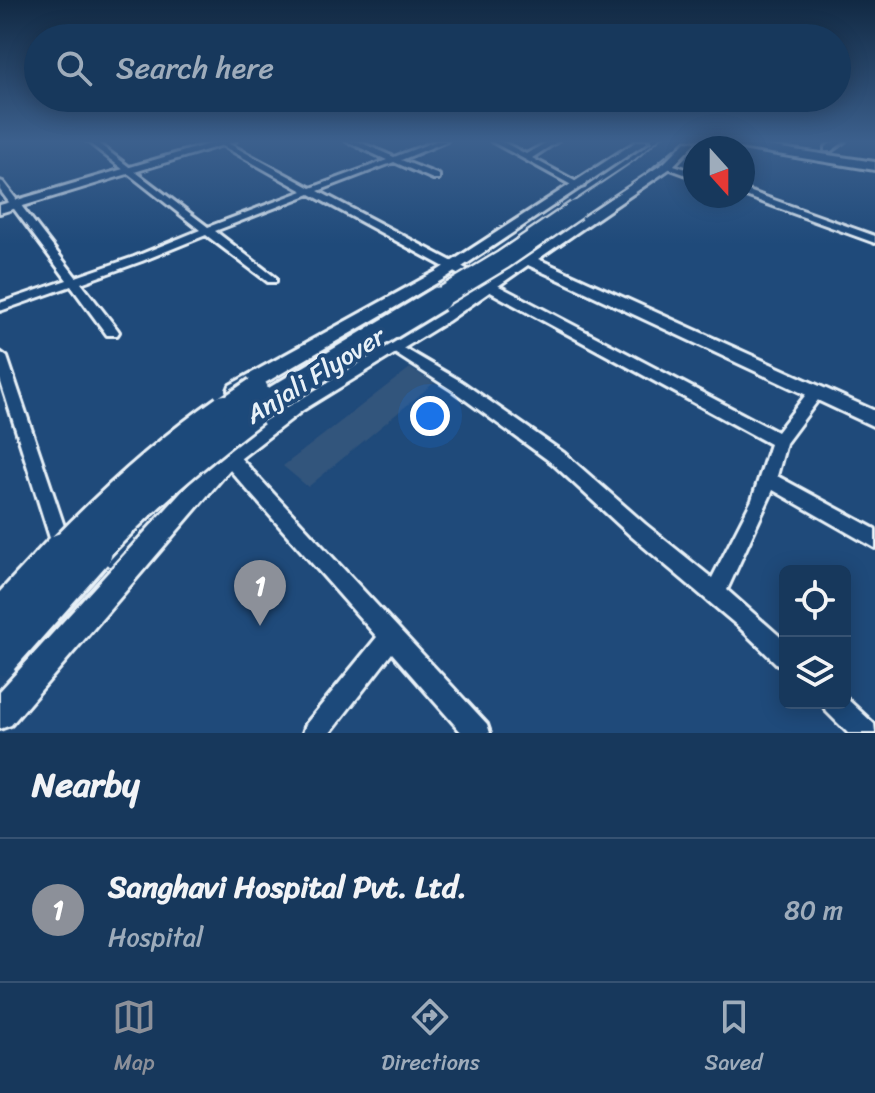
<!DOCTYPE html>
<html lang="en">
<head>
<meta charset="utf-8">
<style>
  :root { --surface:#17385c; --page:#203f62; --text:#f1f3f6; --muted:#9eacbb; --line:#365272; --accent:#8c9099 }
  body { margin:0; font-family:Sriracha,sans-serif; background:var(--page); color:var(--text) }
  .controls { position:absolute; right:24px; bottom:24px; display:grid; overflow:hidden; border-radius:12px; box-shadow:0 4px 20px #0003 }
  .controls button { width:72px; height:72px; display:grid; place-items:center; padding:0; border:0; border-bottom:2px solid var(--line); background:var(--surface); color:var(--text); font:40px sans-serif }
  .compass { position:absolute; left:683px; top:136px; width:72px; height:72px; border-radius:50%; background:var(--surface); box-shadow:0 4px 20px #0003; rotate:159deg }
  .you { position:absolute; left:430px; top:416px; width:28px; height:28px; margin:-20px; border:6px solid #fff; border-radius:50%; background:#1a73e8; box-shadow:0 0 0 12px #1a73e833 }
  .badge { display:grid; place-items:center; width:52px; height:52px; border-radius:50%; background:var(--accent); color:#fff; font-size:26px; font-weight:700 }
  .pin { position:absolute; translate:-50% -66px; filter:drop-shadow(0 2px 4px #0008) }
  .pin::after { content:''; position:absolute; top:42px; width:28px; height:24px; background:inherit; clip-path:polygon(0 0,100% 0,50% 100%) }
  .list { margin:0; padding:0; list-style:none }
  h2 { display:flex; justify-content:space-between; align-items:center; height:104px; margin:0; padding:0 32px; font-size:34px }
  h2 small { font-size:26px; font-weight:400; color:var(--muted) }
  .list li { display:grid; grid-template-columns:52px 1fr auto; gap:24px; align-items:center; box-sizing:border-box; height:144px; padding:0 32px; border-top:2px solid var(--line) }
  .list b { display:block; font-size:30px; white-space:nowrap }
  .list p { margin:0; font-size:26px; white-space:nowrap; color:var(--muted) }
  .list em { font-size:26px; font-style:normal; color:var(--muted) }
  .icon { flex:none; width:44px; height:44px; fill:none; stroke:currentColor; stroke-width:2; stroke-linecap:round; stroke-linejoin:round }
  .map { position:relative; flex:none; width:875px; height:733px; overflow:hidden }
  .search { position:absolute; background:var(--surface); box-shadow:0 4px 20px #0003; left:24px; right:24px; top:24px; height:88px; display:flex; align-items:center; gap:20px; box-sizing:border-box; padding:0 28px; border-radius:44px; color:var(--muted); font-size:30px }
  .sheet { height:248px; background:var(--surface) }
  nav { display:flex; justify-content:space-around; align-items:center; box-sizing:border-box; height:112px; border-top:2px solid var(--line); background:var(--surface); font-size:22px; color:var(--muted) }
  nav a { display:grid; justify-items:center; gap:4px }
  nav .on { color:var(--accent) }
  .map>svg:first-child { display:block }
  .built { fill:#32547c }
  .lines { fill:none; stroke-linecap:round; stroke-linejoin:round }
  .minor-casing { stroke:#e8f1f8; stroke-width:6 }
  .tertiary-casing { stroke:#e8f1f8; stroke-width:6 }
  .primary-casing { stroke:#e8f1f8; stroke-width:6 }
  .minor { fill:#1f4a7a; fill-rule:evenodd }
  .tertiary { fill:#1f4a7a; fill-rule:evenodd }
  .primary { fill:#1f4a7a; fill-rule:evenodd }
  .primary-bridge-far4-casing { stroke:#e8f1f8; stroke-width:19; stroke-linecap:butt }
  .primary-bridge-far3-casing { stroke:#e8f1f8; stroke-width:23; stroke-linecap:butt }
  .primary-bridge-far2-casing { stroke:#e8f1f8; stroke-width:29; stroke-linecap:butt }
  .primary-bridge-far1-casing { stroke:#e8f1f8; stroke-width:36; stroke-linecap:butt }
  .primary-bridge-casing { stroke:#e8f1f8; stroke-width:43; stroke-linecap:butt }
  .primary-bridge-far4 { stroke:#1f4a7a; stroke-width:15 }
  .primary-bridge-far3 { stroke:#1f4a7a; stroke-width:18 }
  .primary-bridge-far2 { stroke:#1f4a7a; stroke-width:23 }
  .primary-bridge-far1 { stroke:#1f4a7a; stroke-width:30 }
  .primary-bridge { stroke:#1f4a7a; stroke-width:37 }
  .labels { text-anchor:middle; stroke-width:8; stroke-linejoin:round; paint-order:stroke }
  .street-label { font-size:26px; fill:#e8f1f8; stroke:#1f4a7a }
</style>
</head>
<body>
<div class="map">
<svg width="875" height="733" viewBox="0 0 875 733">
  <rect width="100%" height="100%" fill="#1f4a7a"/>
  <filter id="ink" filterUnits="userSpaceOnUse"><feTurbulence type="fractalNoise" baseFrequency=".0125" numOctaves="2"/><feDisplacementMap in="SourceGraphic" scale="16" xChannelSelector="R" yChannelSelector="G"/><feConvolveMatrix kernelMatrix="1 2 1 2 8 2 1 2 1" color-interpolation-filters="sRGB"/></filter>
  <g filter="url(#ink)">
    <!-- built -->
    <path class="built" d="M 410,368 L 434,383 L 308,487 L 283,466 Z"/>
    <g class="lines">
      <!-- minor casing -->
      <g class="minor-casing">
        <g id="minor">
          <path d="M 87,141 L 95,141 L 208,227 L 303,191 L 214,141 L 224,141 L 311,188 L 387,160 L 346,141 L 357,141 L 394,157 L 436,141 L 447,141 L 401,160 L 439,175 L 439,179 L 433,179 L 394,162 L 318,191 L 777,432 L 811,388 L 821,388 L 823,392 L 821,396 L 786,443 L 777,476 L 875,529 L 875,548 L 773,490 L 727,590 L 785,641 L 785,667 L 777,664 L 739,627 L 631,536 L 552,463 L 452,390 L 385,347 L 392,343 L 397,344 L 462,382 L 564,453 L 645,524 L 712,578 L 752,500 L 770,444 L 310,194 L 215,231 L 276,278 L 276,282 L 268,282 L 206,235 L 142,261 L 81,283 L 117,329 L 119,332 L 117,335 L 107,335 L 71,286 L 0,311 L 0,303 L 67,280 L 0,190 L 0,181 L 3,182 L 76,277 L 134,257 L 200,230 Z"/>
          <path d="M 491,141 L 501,141 L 526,154 L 549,141 L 558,141 L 532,158 L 584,186 L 577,188 Z"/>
          <path d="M 836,141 L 845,141 L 831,151 L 825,151 L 825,147 Z"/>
          <path d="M 668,163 L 695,172 L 695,178 L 665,167 L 664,165 Z"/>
          <path d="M 743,189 L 875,236 L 875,243 L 743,195 Z"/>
          <path d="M 0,352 L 7,357 L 68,538 L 66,544 L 59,547 L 52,544 L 50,538 L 0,379 Z"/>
          <path d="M 228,449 L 234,451 L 487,724 L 490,733 L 462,733 L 392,653 L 330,733 L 303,733 L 306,724 L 377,637 L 222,461 L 220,456 L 222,451 Z"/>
          <path d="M 845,697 L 874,724 L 875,733 L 848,733 L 826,711 L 822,703 L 845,703 Z"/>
        </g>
      </g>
      <!-- tertiary casing -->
      <g class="tertiary-casing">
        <g id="tertiary">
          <path d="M 219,141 L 236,141 L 0,213 L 0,205 Z"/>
          <path d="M 637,141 L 649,141 L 447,277 L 244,395 L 230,395 L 228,390 L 230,385 L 437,271 Z"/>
          <path d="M 686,141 L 696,142 L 672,167 L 538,259 L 875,411 L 875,427 L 528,265 L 448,321 L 303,410 L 236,462 L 11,725 L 0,729 L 0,691 L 220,450 L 289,400 L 436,313 L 664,163 Z"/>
        </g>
      </g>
      <!-- primary casing -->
      <g class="primary-casing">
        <path id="primary" d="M 699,141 L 735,141 L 875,162 L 875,170 Z"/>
      </g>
      <!-- minor -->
      <use href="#minor" class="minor"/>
      <!-- tertiary -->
      <use href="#tertiary" class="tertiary"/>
      <!-- primary -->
      <use href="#primary" class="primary"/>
      <!-- primary-bridge-far4 casing -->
      <g class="primary-bridge-far4-casing">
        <path id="primary-bridge-far4" d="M 573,212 L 640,167 L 670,141"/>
      </g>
      <!-- primary-bridge-far3 casing -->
      <g class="primary-bridge-far3-casing">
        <path id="primary-bridge-far3" d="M 435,301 L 503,260 L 576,210"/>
      </g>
      <!-- primary-bridge-far2 casing -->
      <g class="primary-bridge-far2-casing">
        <g id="primary-bridge-far2">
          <path d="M 222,412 L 256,389"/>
          <path d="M 251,412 L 438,299"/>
        </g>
      </g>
      <!-- primary-bridge-far1 casing -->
      <g class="primary-bridge-far1-casing">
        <g id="primary-bridge-far1">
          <path d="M 60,554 C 111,501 165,452 225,410"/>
          <path d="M 91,554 C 140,500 195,454 253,410"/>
        </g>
      </g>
      <!-- primary-bridge casing -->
      <g class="primary-bridge-casing">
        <g id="primary-bridge">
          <path d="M 0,619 L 62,552"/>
          <path d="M 0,657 L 93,552"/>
        </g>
      </g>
      <!-- primary-bridge-far4 -->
      <use href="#primary-bridge-far4" class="primary-bridge-far4"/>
      <!-- primary-bridge-far3 -->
      <use href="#primary-bridge-far3" class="primary-bridge-far3"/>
      <!-- primary-bridge-far2 -->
      <use href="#primary-bridge-far2" class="primary-bridge-far2"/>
      <!-- primary-bridge-far1 -->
      <use href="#primary-bridge-far1" class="primary-bridge-far1"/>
      <!-- primary-bridge -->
      <use href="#primary-bridge" class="primary-bridge"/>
    </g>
  </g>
  <!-- sky -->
  <linearGradient id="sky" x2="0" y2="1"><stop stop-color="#112943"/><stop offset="0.58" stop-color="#3c608d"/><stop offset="1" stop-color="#3c608d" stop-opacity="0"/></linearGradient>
  <rect width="875" height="244" fill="url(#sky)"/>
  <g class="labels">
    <!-- street labels -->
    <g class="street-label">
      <text transform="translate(315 375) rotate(-32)" y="9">Anjali Flyover</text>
    </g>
  </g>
</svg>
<div class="controls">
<button><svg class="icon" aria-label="locate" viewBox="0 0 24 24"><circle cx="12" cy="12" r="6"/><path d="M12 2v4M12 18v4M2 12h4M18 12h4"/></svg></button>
<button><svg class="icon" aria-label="layers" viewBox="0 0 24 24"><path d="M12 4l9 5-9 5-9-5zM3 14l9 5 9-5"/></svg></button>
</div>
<svg class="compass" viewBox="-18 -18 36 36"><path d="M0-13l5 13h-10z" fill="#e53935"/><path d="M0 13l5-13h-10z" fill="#9eacbb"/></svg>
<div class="you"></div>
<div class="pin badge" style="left:260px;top:626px">1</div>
<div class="search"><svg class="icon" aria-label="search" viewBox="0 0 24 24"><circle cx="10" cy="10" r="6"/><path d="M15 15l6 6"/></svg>Search here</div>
</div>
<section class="sheet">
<h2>Nearby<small></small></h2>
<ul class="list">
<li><span class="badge">1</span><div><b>Sanghavi Hospital Pvt. Ltd.</b><p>Hospital</p></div><em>80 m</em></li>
</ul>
</section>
<nav>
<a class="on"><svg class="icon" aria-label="map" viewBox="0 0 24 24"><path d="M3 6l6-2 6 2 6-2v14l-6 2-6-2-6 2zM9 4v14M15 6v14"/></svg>Map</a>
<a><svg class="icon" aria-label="directions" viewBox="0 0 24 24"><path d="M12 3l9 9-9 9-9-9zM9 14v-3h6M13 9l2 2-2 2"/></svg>Directions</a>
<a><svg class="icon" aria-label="saved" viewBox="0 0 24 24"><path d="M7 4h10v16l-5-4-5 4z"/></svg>Saved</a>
</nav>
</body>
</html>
